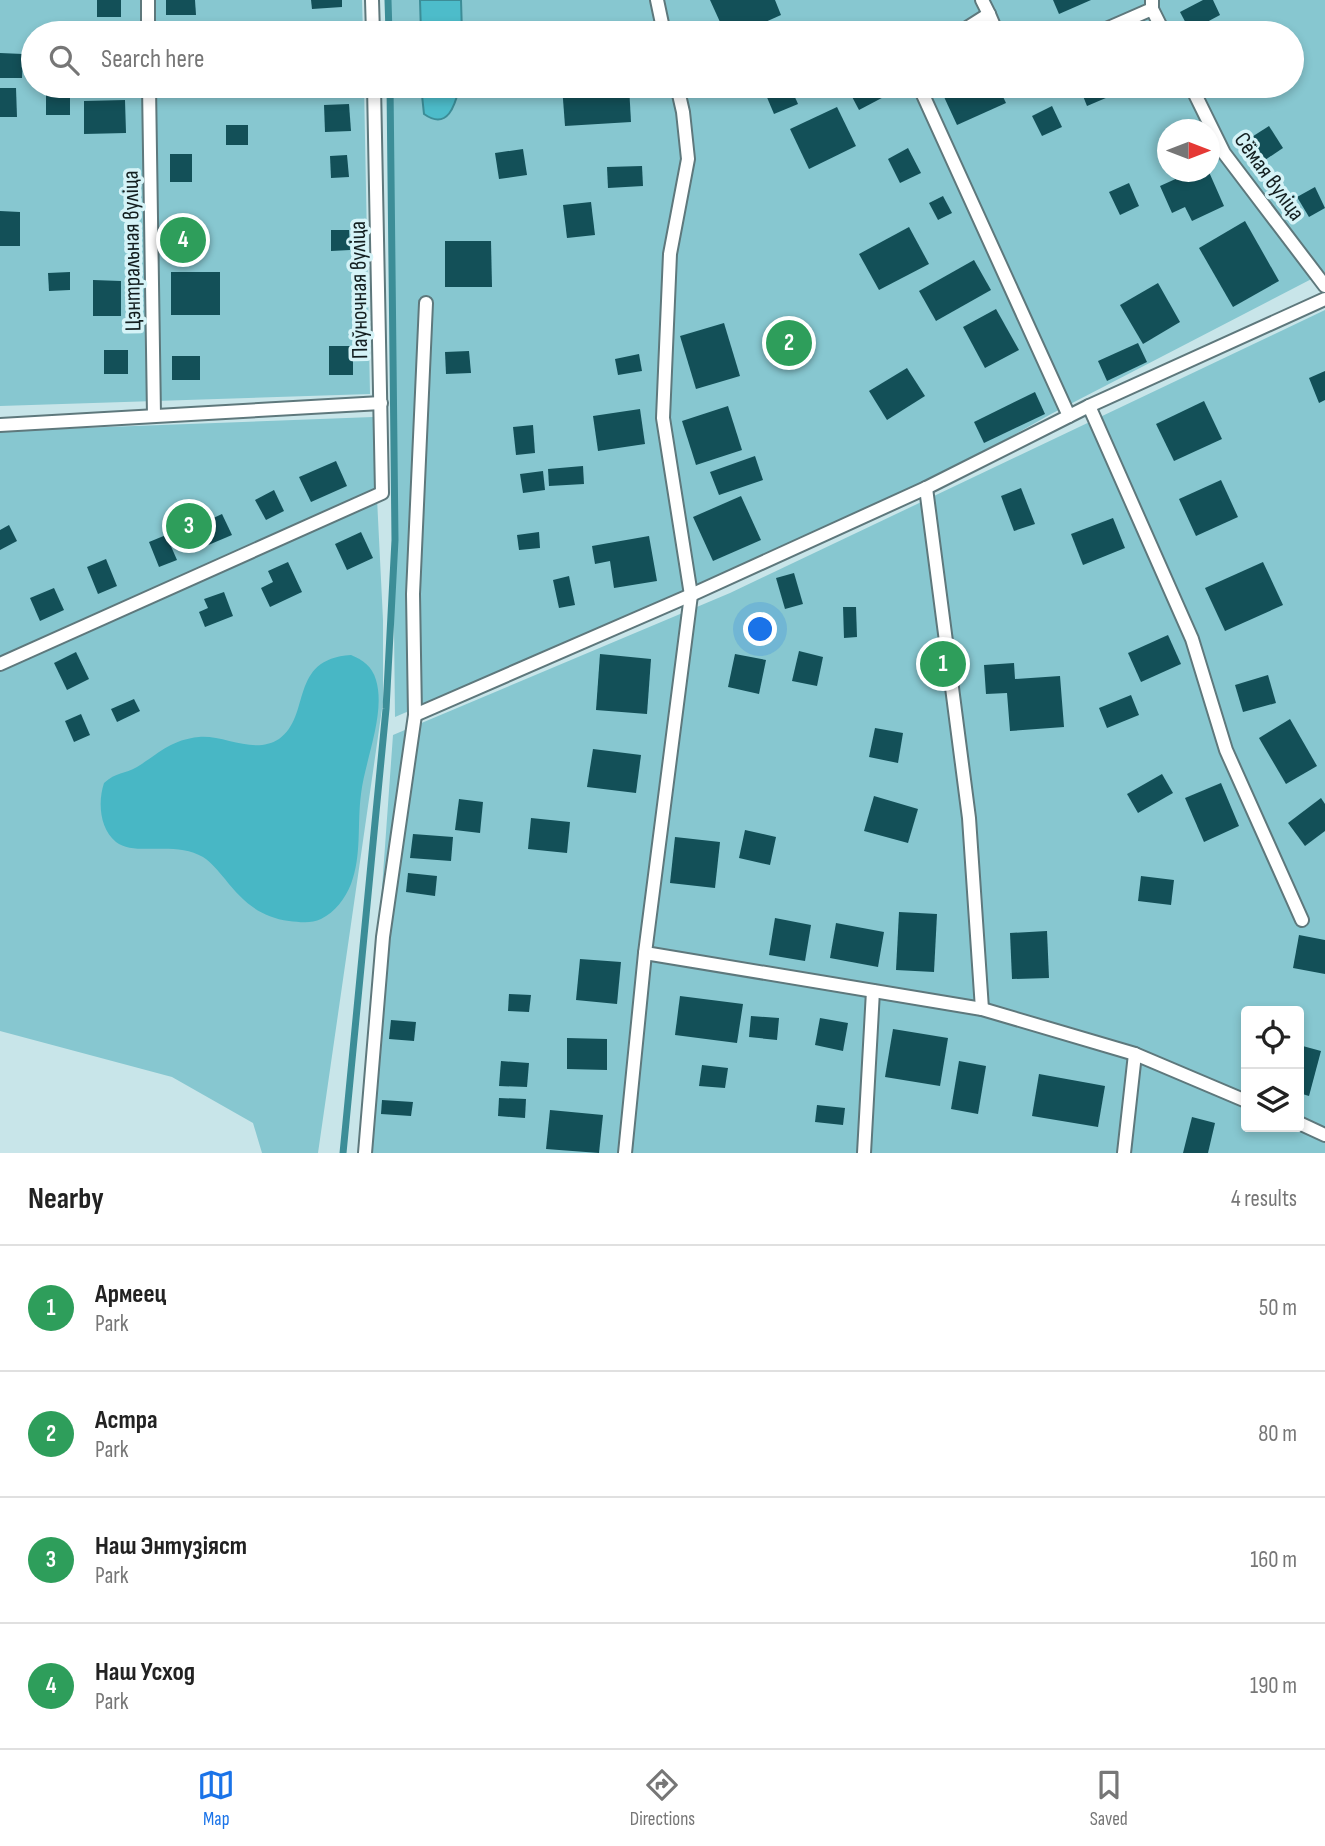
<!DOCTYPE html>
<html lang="en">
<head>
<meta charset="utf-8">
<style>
  :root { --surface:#fff; --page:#f2f2f2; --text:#222; --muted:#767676; --line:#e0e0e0; --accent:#1a73e8 }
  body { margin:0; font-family:"Sofia Sans Condensed",sans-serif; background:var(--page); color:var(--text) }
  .controls { position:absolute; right:21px; bottom:21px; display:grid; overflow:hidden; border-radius:7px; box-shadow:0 4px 10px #0003 }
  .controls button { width:63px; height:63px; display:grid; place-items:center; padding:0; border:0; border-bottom:2px solid var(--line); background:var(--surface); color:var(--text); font:35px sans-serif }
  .compass { position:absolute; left:1157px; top:119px; width:63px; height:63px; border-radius:50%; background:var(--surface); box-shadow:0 4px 10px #0003; rotate:90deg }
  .you { position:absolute; left:761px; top:630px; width:24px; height:24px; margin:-18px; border:5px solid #fff; border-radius:50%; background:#1a73e8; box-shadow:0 0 0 10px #1a73e833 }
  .badge { display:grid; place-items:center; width:46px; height:46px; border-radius:50%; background:var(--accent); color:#fff; font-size:23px; font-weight:700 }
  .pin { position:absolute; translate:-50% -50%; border:4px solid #fff; box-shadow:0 2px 7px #0006 }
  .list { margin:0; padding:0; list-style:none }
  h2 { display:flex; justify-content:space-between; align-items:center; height:91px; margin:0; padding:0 28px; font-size:30px }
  h2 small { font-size:23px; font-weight:400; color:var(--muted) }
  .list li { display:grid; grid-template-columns:46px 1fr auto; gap:21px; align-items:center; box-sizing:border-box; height:126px; padding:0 28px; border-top:2px solid var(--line) }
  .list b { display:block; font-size:26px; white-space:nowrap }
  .list p { margin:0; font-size:23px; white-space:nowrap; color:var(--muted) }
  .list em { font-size:23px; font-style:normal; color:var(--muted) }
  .icon { flex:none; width:38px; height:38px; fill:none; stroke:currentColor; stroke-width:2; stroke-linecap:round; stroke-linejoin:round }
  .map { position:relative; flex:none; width:1325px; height:1153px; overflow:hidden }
  .search { position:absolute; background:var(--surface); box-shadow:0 4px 10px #0003; left:21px; right:21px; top:21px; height:77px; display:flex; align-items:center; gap:18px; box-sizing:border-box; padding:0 24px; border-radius:38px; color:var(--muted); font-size:26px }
  .sheet { height:595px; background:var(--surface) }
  nav { display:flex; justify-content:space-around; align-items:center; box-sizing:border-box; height:98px; border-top:2px solid var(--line); background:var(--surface); font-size:19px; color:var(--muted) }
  nav a { display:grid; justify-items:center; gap:4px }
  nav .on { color:var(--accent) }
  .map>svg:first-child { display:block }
  .green { fill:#87c7d0; fill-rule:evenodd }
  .forest { fill:#48b7c5 }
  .water { fill:#4dbcca; stroke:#3c8d97; stroke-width:2 }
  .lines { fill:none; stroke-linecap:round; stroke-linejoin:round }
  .stream { stroke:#3c8d97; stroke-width:7 }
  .building { fill:#135058 }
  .lane-casing { stroke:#5e787c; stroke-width:16 }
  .lane { stroke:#fff; stroke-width:12 }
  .labels { text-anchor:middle; stroke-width:7; stroke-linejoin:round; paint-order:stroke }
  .street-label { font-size:23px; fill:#131e1f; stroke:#d5f3f7 }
</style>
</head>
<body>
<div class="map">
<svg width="1325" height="1153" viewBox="0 0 1325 1153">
  <rect width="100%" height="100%" fill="#c8e5e9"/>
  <!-- green -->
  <g class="green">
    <path d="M 0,0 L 362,0 L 363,33 L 33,33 L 33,86 L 364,86 L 370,394 L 0,406 Z"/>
    <path d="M 388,0 L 1325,0 L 1325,272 L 1051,414 L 897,501 L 395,717 L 388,86 L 1292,86 L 1292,33 L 388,33 ZM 1168,130 L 1210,130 L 1210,172 L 1168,172 Z"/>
    <path d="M 1325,310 L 1325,1153 L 363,1153 L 393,735 L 730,593 ZM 1246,1011 L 1299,1011 L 1299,1127 L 1246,1127 Z"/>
    <path d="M 373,417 L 383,620 L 383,702 L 318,1153 L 262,1153 L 253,1123 L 172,1077 L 0,1031 L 0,431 Z"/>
  </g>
  <!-- forest -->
  <path class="forest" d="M 351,655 C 363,660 372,666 376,680 C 386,713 365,760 361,794 C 357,824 362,855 351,884 C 345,899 335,912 321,919 C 311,924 299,922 289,921 C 260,917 243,902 225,879 C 218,871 212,863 203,857 C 175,840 135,857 116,842 C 99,828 98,801 104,783 C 116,772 125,774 137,767 C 160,753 170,740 199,737 C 225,735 254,755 279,739 C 312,716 288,659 351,655 Z"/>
  <!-- water -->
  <g class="water">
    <path d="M 420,0 L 461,0 L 462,33 L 421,33 Z"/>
    <path d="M 421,86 L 460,86 C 455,105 448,131 424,114 Z"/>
  </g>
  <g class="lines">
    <!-- stream -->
    <g class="stream">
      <path d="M 388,0 L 389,33"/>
      <path d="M 343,1153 L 386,709 L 395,540 L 390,86"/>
    </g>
  </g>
  <!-- building -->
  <g class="building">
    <rect x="97" y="0" width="24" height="17"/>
    <path d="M 166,0 L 195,0 L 196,15 L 166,15 Z"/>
    <path d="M 311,0 L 342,0 L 342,7 L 312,9 Z"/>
    <path d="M 710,0 L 775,0 L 781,15 L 741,33 L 725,33 Z"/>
    <path d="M 1053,0 L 1091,0 L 1059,14 Z"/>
    <path d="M 1203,0 L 1213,0 L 1220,15 L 1190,31 L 1180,12 Z"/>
    <path d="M 0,53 L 23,54 L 22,78 L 0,78 Z"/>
    <path d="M 562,86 L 629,86 L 631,122 L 565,126 Z"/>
    <path d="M 790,86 L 798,104 L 774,114 L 766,95 Z"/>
    <path d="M 860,86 L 893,86 L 895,91 L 859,110 L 849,91 Z"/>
    <path d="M 939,86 L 998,86 L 1006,103 L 957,125 Z"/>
    <path d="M 1079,86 L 1134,86 L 1087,106 Z"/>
    <path d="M 0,88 L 16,88 L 17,117 L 0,117 Z"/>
    <rect x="46" y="90" width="24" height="25"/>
    <path d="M 125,100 L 126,133 L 84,134 L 84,101 Z"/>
    <path d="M 349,104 L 351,131 L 325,132 L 324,105 Z"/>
    <path d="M 1052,106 L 1062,127 L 1042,136 L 1032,116 Z"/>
    <path d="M 837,107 L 856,146 L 809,169 L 790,129 Z"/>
    <rect x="226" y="125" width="22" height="20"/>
    <path d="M 1269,126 L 1283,148 L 1262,162 L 1247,140 Z"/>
    <path d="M 908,148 L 921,173 L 900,183 L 888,159 Z"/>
    <path d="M 523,149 L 527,175 L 499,179 L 495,153 Z"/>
    <rect x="170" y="154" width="22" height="28"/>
    <path d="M 347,155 L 349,177 L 331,178 L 330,156 Z"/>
    <path d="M 642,166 L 643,186 L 608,188 L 607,167 Z"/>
    <path d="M 1191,172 L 1209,172 L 1224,206 L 1192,221 L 1185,207 L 1172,213 L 1160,186 Z"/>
    <path d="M 1129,183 L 1139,206 L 1120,215 L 1109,192 Z"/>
    <path d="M 1315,187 L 1325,208 L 1309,217 L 1297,197 Z"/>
    <path d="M 943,196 L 952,213 L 938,220 L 929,203 Z"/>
    <path d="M 591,202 L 595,235 L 567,238 L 563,205 Z"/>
    <path d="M 0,211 L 20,212 L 20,246 L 0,246 Z"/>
    <path d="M 1245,221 L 1279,281 L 1233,307 L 1199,248 Z"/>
    <path d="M 909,227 L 929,264 L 879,290 L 859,254 Z"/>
    <path d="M 201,229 L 201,254 L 171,255 L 171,230 Z"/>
    <path d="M 331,230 L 349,230 L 350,250 L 331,251 Z"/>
    <path d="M 445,241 L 491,241 L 492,287 L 445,287 Z"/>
    <path d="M 974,260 L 991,290 L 936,321 L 919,291 Z"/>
    <path d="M 70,272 L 70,290 L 49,291 L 48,273 Z"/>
    <rect x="171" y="272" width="49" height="43"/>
    <path d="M 93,280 L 121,281 L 121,316 L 93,316 Z"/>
    <path d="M 1158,283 L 1180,322 L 1143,344 L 1120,305 Z"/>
    <path d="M 996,309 L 1019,350 L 985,368 L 963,327 Z"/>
    <path d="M 724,323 L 740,376 L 696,389 L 680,336 Z"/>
    <path d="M 1138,343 L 1147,362 L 1107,381 L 1098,361 Z"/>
    <rect x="329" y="346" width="24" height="29"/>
    <rect x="104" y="350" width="24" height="24"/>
    <path d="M 469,351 L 471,373 L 446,374 L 445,352 Z"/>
    <path d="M 639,354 L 642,371 L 618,375 L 615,359 Z"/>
    <rect x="172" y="356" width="28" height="24"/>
    <path d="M 907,368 L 925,396 L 887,420 L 869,391 Z"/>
    <path d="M 1325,371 L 1325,400 L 1319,403 L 1309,378 Z"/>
    <path d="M 1035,392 L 1045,414 L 984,443 L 974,422 Z"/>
    <path d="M 1204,401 L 1222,439 L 1174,461 L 1156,424 Z"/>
    <path d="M 728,406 L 742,450 L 696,465 L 682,421 Z"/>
    <path d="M 640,409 L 645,444 L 598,451 L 593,416 Z"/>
    <path d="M 533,425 L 535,453 L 516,455 L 513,427 Z"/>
    <path d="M 755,456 L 763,480 L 719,495 L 710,472 Z"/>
    <path d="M 336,461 L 347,486 L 311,502 L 299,477 Z"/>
    <path d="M 583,466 L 584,484 L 549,486 L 548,469 Z"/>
    <path d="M 543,471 L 545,490 L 523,493 L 520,474 Z"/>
    <path d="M 1221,480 L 1238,517 L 1196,536 L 1179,499 Z"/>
    <path d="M 1021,488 L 1035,524 L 1014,531 L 1001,496 Z"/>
    <path d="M 274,490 L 284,511 L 266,520 L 255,500 Z"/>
    <path d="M 741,496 L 761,540 L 713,561 L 693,517 Z"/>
    <path d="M 222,514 L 232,535 L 206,546 L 196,526 Z"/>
    <path d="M 1113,518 L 1125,548 L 1083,565 L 1071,534 Z"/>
    <path d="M 9,525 L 17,541 L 0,550 L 0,530 Z"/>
    <path d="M 361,532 L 373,558 L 347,570 L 335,544 Z"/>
    <path d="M 539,532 L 540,548 L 519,550 L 517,535 Z"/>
    <path d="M 166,535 L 177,560 L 159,567 L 149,542 Z"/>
    <path d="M 649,536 L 657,581 L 614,588 L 610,561 L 595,564 L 592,546 Z"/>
    <path d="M 106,559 L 117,586 L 98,594 L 87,567 Z"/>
    <path d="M 288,562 L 302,592 L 270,607 L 261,588 L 273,582 L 268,571 Z"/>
    <path d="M 1263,562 L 1283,605 L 1225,631 L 1205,588 Z"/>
    <path d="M 794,573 L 803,604 L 785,609 L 776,578 Z"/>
    <path d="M 569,576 L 575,605 L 559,608 L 553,580 Z"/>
    <path d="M 54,588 L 64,610 L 40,621 L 30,598 Z"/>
    <path d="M 224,592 L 233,616 L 205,627 L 199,612 L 208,608 L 204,599 Z"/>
    <path d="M 843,607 L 856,607 L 857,637 L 844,638 Z"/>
    <path d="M 1168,635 L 1181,664 L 1141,682 L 1128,653 Z"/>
    <path d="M 799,651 L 823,657 L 817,686 L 792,681 Z"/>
    <path d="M 76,652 L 89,679 L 67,690 L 54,663 Z"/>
    <path d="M 600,654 L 651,659 L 647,714 L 596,710 Z"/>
    <path d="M 735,654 L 766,660 L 759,694 L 728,687 Z"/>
    <path d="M 1014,663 L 1015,679 L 1060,676 L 1064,727 L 1010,731 L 1007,693 L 986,694 L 984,665 Z"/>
    <path d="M 1268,675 L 1276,703 L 1243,712 L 1235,685 Z"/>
    <path d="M 1131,695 L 1139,715 L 1107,728 L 1099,708 Z"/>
    <path d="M 134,699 L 140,711 L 117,722 L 111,709 Z"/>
    <path d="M 81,714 L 90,735 L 74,742 L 65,721 Z"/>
    <path d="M 1290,719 L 1317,766 L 1286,784 L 1259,738 Z"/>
    <path d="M 875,728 L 903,733 L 898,763 L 869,757 Z"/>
    <path d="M 593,749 L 641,755 L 636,793 L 587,787 Z"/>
    <path d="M 1162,774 L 1173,793 L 1138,813 L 1127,794 Z"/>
    <path d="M 1221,783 L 1239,826 L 1204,842 L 1185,798 Z"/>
    <path d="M 874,796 L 918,809 L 908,843 L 864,831 Z"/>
    <path d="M 1321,798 L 1325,804 L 1325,831 L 1305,846 L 1288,823 Z"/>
    <path d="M 459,799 L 483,802 L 480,833 L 455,830 Z"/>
    <path d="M 531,818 L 570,822 L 567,853 L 528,849 Z"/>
    <path d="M 745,830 L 776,837 L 770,865 L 739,858 Z"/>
    <path d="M 413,834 L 453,837 L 451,861 L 410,858 Z"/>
    <path d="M 675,837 L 720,842 L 715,888 L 670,883 Z"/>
    <path d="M 408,873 L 437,876 L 435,896 L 406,892 Z"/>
    <path d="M 1141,876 L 1174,880 L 1171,905 L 1138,901 Z"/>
    <path d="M 899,912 L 937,914 L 934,972 L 896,970 Z"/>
    <path d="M 775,918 L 811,925 L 805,961 L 769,955 Z"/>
    <path d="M 836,923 L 884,932 L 878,967 L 830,958 Z"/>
    <path d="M 1047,931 L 1049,978 L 1012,979 L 1010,933 Z"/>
    <path d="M 1299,935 L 1325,940 L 1325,974 L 1293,968 Z"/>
    <path d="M 580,959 L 621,962 L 617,1004 L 576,1000 Z"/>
    <path d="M 509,994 L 531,995 L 529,1012 L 508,1011 Z"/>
    <path d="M 680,996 L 743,1004 L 737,1043 L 675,1035 Z"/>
    <path d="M 751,1016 L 779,1018 L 777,1040 L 749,1037 Z"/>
    <path d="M 820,1018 L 848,1023 L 843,1051 L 815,1045 Z"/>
    <path d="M 391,1020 L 416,1022 L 414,1041 L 389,1039 Z"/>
    <path d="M 893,1029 L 948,1038 L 940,1086 L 885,1077 Z"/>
    <path d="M 567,1038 L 607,1039 L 607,1070 L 567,1069 Z"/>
    <path d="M 1299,1045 L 1321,1051 L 1309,1096 L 1299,1093 Z"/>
    <path d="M 501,1061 L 529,1063 L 527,1087 L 499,1086 Z"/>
    <path d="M 959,1061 L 986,1066 L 978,1114 L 951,1109 Z"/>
    <path d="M 702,1065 L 728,1068 L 725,1088 L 699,1086 Z"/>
    <path d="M 1039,1074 L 1105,1086 L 1098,1127 L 1032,1116 Z"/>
    <path d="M 499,1098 L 526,1099 L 525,1118 L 498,1116 Z"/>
    <path d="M 382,1100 L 413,1102 L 411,1116 L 381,1114 Z"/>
    <path d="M 817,1105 L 845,1108 L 843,1125 L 815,1122 Z"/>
    <path d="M 550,1110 L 603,1115 L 599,1153 L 546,1149 Z"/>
    <path d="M 1192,1117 L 1215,1123 L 1208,1153 L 1183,1153 Z"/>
  </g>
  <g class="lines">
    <!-- lane casing -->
    <g class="lane-casing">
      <g id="lane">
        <path d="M 148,0 L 148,33"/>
        <path d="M 372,0 L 373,33"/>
        <path d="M 657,0 L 664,33"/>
        <path d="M 982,0 L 989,14"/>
        <path d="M 1152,0 L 1152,9 L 1164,33"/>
        <path d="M 959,33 L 989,14 L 997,33"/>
        <path d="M 1097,33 L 1152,9"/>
        <path d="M 149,86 L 154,415"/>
        <path d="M 919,86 L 1069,416"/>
        <path d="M 1191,86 L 1224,153 L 1325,286"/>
        <path d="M 1089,406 L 1192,639 L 1226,750 L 1302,920"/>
        <path d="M 0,425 L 381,403"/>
        <path d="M 926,488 L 969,818 L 982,1009"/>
        <path d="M 0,664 L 382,493 L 374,86"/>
        <path d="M 415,715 L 691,595 L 926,488 L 1089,406 L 1325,299"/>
        <path d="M 645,953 L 982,1009 L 1135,1054 L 1246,1101"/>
        <path d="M 1299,1123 L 1325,1135"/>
        <path d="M 365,1153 L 383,937 L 415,715 L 413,594 L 426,303"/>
        <path d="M 625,1153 L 645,953 L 691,595 L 663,418 L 670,254 L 688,159 L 683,112 L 677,86"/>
        <path d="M 864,1153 L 873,991"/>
        <path d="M 1124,1153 L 1135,1054"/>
      </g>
    </g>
    <!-- lane -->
    <use href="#lane" class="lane"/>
  </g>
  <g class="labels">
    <!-- street labels -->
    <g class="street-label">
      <text transform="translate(1270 176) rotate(54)" y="8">Сёмая вуліца</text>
      <text transform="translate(131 251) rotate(-91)" y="8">Цэнтральная вуліца</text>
      <text transform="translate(358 290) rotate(-91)" y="8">Паўночная вуліца</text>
    </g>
  </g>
</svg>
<div class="controls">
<button><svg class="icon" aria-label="locate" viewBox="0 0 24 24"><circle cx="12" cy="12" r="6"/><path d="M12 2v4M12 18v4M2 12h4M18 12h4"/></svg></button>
<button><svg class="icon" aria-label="layers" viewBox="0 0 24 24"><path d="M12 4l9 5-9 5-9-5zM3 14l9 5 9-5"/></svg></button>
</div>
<svg class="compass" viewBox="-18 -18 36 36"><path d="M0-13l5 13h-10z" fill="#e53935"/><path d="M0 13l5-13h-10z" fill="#767676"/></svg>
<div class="you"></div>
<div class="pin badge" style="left:943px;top:664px;background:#2e9e5b">1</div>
<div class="pin badge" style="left:789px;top:343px;background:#2e9e5b">2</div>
<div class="pin badge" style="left:189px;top:526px;background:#2e9e5b">3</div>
<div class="pin badge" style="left:183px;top:240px;background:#2e9e5b">4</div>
<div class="search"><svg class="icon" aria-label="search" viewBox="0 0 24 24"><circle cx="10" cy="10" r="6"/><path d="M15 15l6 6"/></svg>Search here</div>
</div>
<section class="sheet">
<h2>Nearby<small>4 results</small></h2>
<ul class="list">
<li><span class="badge" style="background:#2e9e5b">1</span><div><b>Армеец</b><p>Park</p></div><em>50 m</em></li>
<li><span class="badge" style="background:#2e9e5b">2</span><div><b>Астра</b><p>Park</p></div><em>80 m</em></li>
<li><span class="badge" style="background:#2e9e5b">3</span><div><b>Наш Энтузіяст</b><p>Park</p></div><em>160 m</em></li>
<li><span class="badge" style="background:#2e9e5b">4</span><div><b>Наш Усход</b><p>Park</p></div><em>190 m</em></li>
</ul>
</section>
<nav>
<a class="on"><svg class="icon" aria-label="map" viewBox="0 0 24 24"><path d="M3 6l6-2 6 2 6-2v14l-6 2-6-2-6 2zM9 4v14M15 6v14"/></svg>Map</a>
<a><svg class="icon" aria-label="directions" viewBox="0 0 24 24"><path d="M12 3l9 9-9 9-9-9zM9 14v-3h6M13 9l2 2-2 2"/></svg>Directions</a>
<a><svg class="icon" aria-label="saved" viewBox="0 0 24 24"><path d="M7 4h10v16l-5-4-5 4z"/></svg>Saved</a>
</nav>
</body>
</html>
